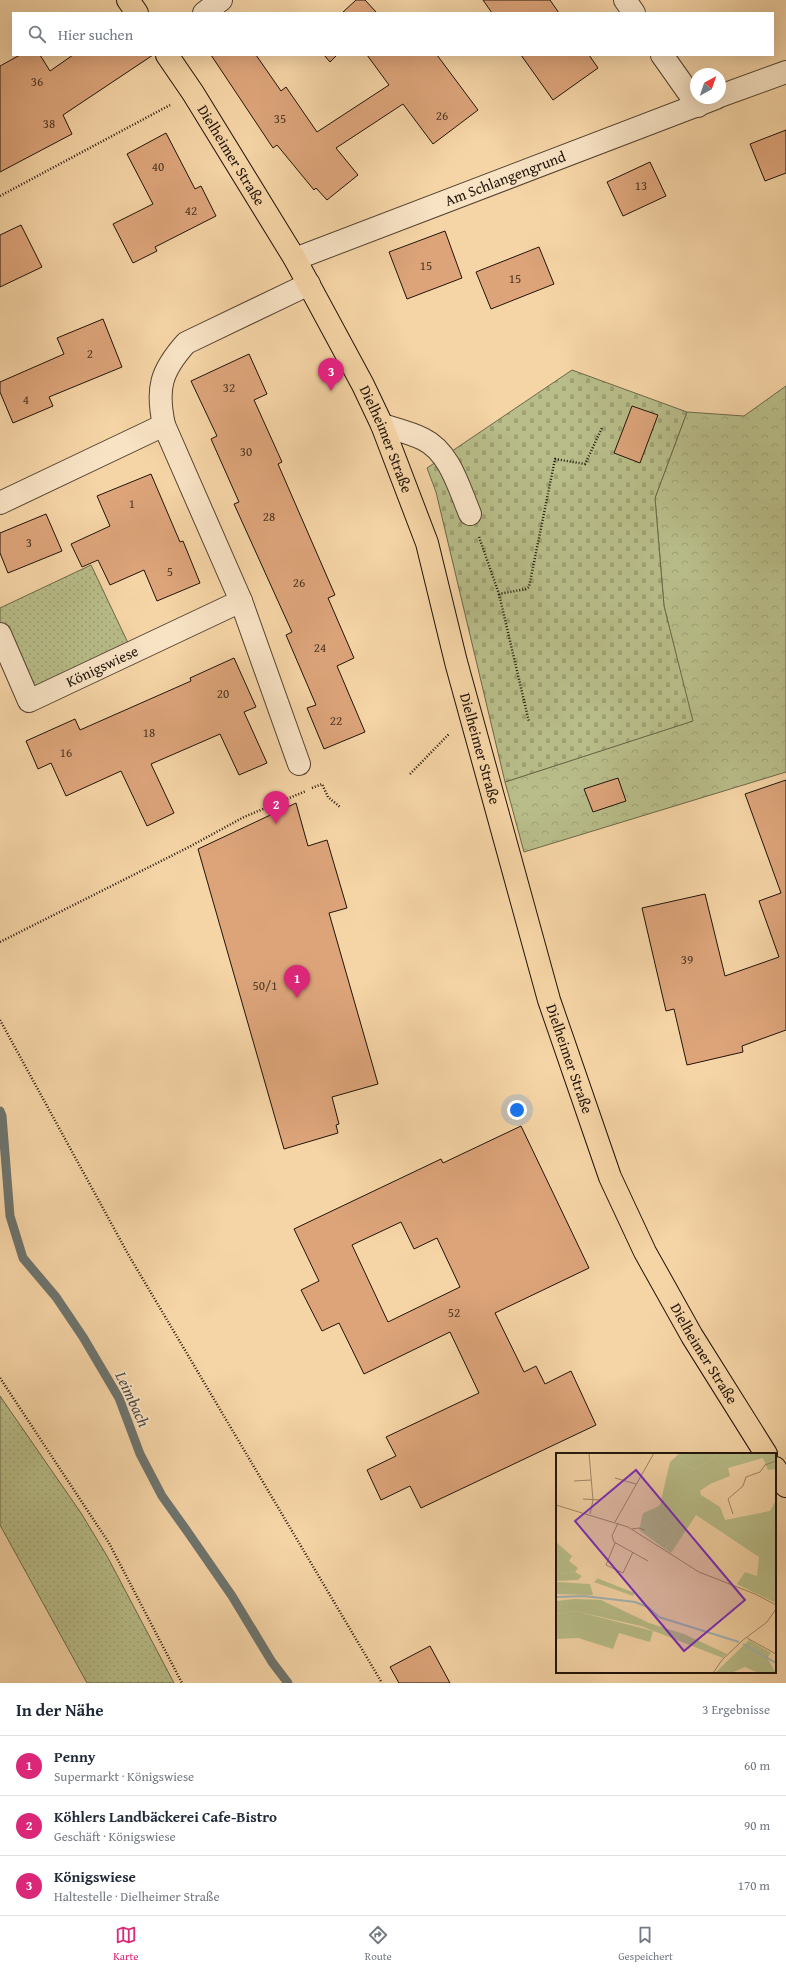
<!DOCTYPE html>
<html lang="de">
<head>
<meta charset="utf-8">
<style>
  :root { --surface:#fff; --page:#f6f6f7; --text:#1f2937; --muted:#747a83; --line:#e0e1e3; --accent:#db2777 }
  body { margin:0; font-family:"Gentium Book Plus",serif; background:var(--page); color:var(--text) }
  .compass { position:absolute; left:690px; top:68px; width:36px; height:36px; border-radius:50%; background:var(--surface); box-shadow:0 4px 16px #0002; rotate:40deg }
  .you { position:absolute; left:517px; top:1110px; width:14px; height:14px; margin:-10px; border:3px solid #fff; border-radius:50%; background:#1a73e8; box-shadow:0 0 0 6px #1a73e833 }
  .badge { display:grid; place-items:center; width:26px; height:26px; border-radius:50%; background:var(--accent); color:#fff; font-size:13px; font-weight:700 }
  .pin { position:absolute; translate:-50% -33px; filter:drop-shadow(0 1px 2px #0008) }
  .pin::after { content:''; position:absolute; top:21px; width:14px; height:12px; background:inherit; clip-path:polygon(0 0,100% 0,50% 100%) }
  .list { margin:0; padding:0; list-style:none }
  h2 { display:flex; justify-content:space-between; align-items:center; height:52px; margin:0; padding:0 16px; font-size:17px }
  h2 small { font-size:13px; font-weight:400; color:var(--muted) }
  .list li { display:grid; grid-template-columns:26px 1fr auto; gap:12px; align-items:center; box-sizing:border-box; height:60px; padding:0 16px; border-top:1px solid var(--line) }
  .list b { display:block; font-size:15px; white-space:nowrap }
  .list p { margin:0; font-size:13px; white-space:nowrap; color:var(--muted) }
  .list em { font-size:13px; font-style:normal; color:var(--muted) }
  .icon { flex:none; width:22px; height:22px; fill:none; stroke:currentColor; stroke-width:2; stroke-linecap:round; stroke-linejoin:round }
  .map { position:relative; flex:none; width:786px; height:1683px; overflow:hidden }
  .search { position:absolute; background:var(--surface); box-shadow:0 4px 16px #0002; left:12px; right:12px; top:12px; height:44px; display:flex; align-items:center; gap:10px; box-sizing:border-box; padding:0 14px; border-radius:0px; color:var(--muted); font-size:15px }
  .sheet { height:232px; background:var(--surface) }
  nav { display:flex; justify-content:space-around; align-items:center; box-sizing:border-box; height:56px; border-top:1px solid var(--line); background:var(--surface); font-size:11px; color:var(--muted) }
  nav a { display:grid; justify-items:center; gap:2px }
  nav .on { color:var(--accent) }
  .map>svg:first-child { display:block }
  .forest { fill:url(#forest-crowns); stroke:#6c6848 }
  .cemetery { fill:url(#cemetery-stones); stroke:#6c6848 }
  .park { fill:url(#park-dots); stroke:#6c6848 }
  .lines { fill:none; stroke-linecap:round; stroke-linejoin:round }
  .stream { stroke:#6e756f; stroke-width:9 }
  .building { fill:#dda47a; stroke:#201408; fill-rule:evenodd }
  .minor-casing { stroke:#554430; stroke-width:24 }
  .major-casing { stroke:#201408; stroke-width:24 }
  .path { stroke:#201408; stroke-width:2.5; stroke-dasharray:1 2; stroke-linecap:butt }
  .minor { stroke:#f8e3c5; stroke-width:22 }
  .major { stroke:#f5d4a6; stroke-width:22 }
  .labels { text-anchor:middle; stroke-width:3.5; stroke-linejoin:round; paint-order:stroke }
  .number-label { font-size:13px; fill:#4f3824 }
  .street-label { font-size:15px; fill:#201408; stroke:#f8e3c5 }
  .water-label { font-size:16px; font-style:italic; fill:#4e4c44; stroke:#f8e3c5 }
  .inset-river { fill:none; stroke:#a2b5b4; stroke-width:2 }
  .inset-road { fill:none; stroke:#a08767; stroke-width:1 }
  .view { fill:#7b2cbf; fill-opacity:0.15; stroke:#7b2cbf; stroke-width:2 }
  .inset-edge { fill:none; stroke:#201408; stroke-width:2 }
</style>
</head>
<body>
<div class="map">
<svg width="786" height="1683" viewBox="0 0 786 1683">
  <defs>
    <pattern id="forest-crowns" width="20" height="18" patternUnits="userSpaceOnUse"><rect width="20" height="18" fill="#b8bd89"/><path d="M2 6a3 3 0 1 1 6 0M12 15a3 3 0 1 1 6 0" fill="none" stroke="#9ea275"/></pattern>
    <pattern id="cemetery-stones" width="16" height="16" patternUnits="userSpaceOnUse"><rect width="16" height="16" fill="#b8bd89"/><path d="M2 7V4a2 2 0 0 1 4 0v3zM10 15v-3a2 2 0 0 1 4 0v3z" fill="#9ea275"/></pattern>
    <pattern id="park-dots" width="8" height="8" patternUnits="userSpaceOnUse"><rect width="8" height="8" fill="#b8bd89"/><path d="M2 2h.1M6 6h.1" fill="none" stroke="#9ea275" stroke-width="1.8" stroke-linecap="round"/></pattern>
  </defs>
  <rect width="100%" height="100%" fill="#f5d4a6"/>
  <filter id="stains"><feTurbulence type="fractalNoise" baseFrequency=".005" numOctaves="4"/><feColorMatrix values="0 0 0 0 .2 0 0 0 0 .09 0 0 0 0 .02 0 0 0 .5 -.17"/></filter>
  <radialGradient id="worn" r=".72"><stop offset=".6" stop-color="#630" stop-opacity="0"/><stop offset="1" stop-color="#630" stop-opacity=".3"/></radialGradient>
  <!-- forest -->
  <path class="forest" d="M 786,386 L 786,772 L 524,852 L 505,782 L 692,721 L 664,606 L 655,498 L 687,412 L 744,416 Z"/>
  <!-- cemetery -->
  <path class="cemetery" d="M 572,370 L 687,412 L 655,498 L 664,606 L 693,721 L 505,782 L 436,492 L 427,468 Z"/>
  <!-- park -->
  <g class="park">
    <path d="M 91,565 L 129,645 L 33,690 L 0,622 L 0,608 Z"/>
    <path d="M 0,1396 L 81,1513 L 107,1556 L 174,1683 L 87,1683 L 0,1525 Z"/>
  </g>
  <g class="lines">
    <!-- stream -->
    <path class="stream" d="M 0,1111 L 2,1116 L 10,1216 L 23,1258 L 56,1297 L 83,1337 L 119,1398 L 140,1454 L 162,1496 L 187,1531 L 232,1596 L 272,1662 L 288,1683"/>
  </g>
  <!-- building -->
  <g class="building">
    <path d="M 356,0 L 365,0 L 377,13 L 342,13 Z"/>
    <path d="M 483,0 L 550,0 L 559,13 L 492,13 Z"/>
    <path d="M 20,55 L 40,55 L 50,71 L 73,55 L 153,55 L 63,115 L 72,134 L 0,172 L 0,66 Z"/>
    <path d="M 211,55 L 256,55 L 281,91 L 286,87 L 317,132 L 389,85 L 367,55 L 437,55 L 478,110 L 433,144 L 403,104 L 336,148 L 358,175 L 327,200 L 316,188 L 314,190 L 277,145 L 273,148 Z"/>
    <path d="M 324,55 L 337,55 L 330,62 Z"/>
    <path d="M 521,55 L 589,55 L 598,68 L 553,100 Z"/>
    <path d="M 786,130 L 786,173 L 765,181 L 750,144 Z"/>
    <path d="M 166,133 L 195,189 L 201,186 L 216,216 L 155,247 L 157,251 L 133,263 L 113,224 L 153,204 L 127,154 Z"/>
    <path d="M 650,162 L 666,196 L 623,216 L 607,182 Z"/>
    <path d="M 21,225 L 42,267 L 0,287 L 0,235 Z"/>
    <path d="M 445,231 L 462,278 L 407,299 L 389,252 Z"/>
    <path d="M 539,247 L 554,284 L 491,309 L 476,272 Z"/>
    <path d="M 103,319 L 122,367 L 49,397 L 53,406 L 13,423 L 0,392 L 0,382 L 64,354 L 57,338 Z"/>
    <path d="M 249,354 L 267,394 L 254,400 L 282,462 L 278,464 L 335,595 L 328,598 L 354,658 L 337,666 L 365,732 L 324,749 L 307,708 L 316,705 L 286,635 L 292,632 L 234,504 L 239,502 L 211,439 L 217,436 L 191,381 Z"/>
    <path d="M 632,406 L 658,415 L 640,463 L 614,453 Z"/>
    <path d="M 151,474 L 180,542 L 183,541 L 200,583 L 157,601 L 144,570 L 110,585 L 98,560 L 82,567 L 71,544 L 110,526 L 97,496 Z"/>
    <path d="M 46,514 L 62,551 L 8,573 L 0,553 L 0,533 Z"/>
    <path d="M 234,658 L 256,707 L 244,712 L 267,763 L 239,775 L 220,734 L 151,764 L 174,813 L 147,826 L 121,771 L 66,796 L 51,763 L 38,769 L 26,741 L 75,719 L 80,730 L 191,681 L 190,678 Z"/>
    <path d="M 618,778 L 626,801 L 593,812 L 584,789 Z"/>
    <path d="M 786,780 L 786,1030 L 742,1046 L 743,1052 L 687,1065 L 674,1009 L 666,1011 L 642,908 L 705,894 L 725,976 L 779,957 L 759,901 L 781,893 L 745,794 Z"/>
    <path d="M 296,803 L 308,846 L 327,840 L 347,908 L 329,913 L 378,1084 L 332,1097 L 339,1124 L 336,1125 L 338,1133 L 284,1149 L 198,849 Z"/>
    <path d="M 521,1126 L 589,1268 L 495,1313 L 524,1372 L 536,1366 L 545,1384 L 571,1371 L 596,1425 L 421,1508 L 410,1486 L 381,1500 L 367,1470 L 396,1456 L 386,1437 L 479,1393 L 450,1332 L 364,1374 L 339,1323 L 322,1331 L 301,1290 L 319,1281 L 294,1229 L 441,1159 L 443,1163 ZM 401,1222 L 414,1249 L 437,1238 L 460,1287 L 388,1322 L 352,1245 Z"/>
    <path d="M 430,1646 L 450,1683 L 399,1683 L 390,1667 Z"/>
  </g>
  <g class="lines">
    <!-- minor casing -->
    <g class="minor-casing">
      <g id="minor">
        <path d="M 625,0 L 634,13"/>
        <path d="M 204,13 L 221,0"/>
        <path d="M 662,55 L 698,106"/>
        <path d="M 720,96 L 786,72"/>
        <path id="s1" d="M 295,259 L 716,98"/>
        <path d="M 382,425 C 395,429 411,433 423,439 C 450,452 459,488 470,514"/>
        <path d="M 0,503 L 164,425"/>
        <path id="s2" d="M 0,634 L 29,701 L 241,601"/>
        <path d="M 299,764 L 241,601 L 164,425 C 156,388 161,371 186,343 L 309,284"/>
      </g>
    </g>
    <!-- major casing -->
    <g class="major-casing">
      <g id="major">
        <path d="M 128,0 L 137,13"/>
        <path id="s3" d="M 167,55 L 193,93 L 295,259 L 363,385 L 382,425 L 427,543 L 456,662 L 549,1000 L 610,1177 L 645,1252 L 692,1336 L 766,1454"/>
        <path d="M 775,1468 L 786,1486"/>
      </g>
    </g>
    <!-- path -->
    <g class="path">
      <path d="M 0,196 L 170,105"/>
      <path d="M 479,537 L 499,594 L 526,589 L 529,587 L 555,459 L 585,464 L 602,428"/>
      <path d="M 499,594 L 529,722"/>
      <path d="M 410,774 L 449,734"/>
      <path d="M 312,788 L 322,784 L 328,797 L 340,807"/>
      <path d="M 0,942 L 189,847 L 244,817 L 306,791"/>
      <path d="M 0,1020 L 128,1254 L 382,1683"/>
      <path d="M 0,1378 L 109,1543 L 182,1683"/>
    </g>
    <!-- minor -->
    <use href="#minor" class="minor"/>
    <!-- major -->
    <use href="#major" class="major"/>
  </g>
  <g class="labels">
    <!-- number labels -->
    <g class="number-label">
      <text x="37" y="86">36</text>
      <text x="442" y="120">26</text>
      <text x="280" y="123">35</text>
      <text x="49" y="128">38</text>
      <text x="158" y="171">40</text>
      <text x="641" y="190">13</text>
      <text x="191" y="215">42</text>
      <text x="426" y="270">15</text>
      <text x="515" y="283">15</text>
      <text x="90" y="358">2</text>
      <text x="229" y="392">32</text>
      <text x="26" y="404">4</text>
      <text x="246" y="456">30</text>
      <text x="132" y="508">1</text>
      <text x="269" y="521">28</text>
      <text x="29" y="547">3</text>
      <text x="170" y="576">5</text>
      <text x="299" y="587">26</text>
      <text x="320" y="652">24</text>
      <text x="223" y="698">20</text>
      <text x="336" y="725">22</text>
      <text x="149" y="737">18</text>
      <text x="66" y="757">16</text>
      <text x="687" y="964">39</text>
      <text x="265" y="990">50/1</text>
      <text x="454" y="1317">52</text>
    </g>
    <!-- street labels -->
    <g class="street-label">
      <text dy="5" stroke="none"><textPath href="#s3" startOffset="119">Dielheimer Straße</textPath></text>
      <text dy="5" stroke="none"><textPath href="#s1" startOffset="225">Am Schlangengrund</textPath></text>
      <text dy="5" stroke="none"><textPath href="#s3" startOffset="443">Dielheimer Straße</textPath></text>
      <text dy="5" stroke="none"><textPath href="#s2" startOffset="154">Königswiese</textPath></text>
      <text dy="5" stroke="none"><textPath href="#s3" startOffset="767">Dielheimer Straße</textPath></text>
      <text dy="5" stroke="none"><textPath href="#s3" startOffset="1090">Dielheimer Straße</textPath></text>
      <text dy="5" stroke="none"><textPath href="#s3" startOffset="1415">Dielheimer Straße</textPath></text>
    </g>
    <!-- water labels -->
    <g class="water-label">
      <text transform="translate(133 1399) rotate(65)" y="6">Leimbach</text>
    </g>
  </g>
  <!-- overview -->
  <g transform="translate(556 1453)">
    <rect width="220" height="220" fill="#f5d4a6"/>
    <path d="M 129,0 L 163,0 L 140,16 L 121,9 ZM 0,89 L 16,103 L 13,108 L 22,115 L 19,119 L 6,121 L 0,114 ZM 200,201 L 211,205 L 220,220 L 216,219 Z" fill="#b8bd89"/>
    <path d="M 124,0 L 129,0 L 121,9 L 140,16 L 163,0 L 220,0 L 220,16 L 212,17 L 207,5 L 172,15 L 174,23 L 154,31 L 144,38 L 145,42 L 164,54 L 169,67 L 214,58 L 220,47 L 220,150 L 181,131 L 189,119 L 201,123 L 203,104 L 140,62 L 115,100 L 109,96 L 119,79 L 102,64 L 99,55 L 104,52 L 114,9 ZM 0,114 L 6,121 L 19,119 L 26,123 L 22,127 L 0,128 ZM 42,125 L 43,126 L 79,140 L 77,143 L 38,129 ZM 19,158 L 97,178 L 94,189 L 63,180 L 57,196 L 22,185 L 0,186 L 0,161 ZM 193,187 L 215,200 L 211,205 L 201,202 L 218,220 L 202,220 L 189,214 L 175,220 L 159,220 Z" fill="#b8bd89"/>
    <path d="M 99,55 L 102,64 L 119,79 L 109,96 L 83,77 L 87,60 Z" fill="#b8bd89"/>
    <path d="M 0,129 L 34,131 L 37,142 L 0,141 ZM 19,146 L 45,147 L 93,170 L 128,181 L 171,201 L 167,205 L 85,173 L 19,158 L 0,161 L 0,148 Z" fill="#b8bd89"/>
    <path class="inset-river" d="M 0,144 L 28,143 L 79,149 L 92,154 L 103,164 L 183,189M 187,191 L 220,210"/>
    <path class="inset-road" d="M 33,0 L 37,47 L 34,61M 59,25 L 80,31M 18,28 L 35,27M 27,46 L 44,47M 0,52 L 72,74 L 143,119 L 199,141 L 220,152M 177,61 L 172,46 L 187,33 L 190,24 L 204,19 L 209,12 L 220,8M 59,69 L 98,0M 62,70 L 56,83 L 58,89 L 92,108M 76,76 L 83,75 L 89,77M 59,90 L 50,112 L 67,120 L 77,99M 191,185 L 220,201M 157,220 L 166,207 L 187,187 L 211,169 L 220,156"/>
    <path class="view" d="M 80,17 L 189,147 L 128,198 L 19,68 Z"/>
    <rect width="220" height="220" class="inset-edge"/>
  </g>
  <rect width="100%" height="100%" filter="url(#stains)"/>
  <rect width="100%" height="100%" fill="url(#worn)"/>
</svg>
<svg class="compass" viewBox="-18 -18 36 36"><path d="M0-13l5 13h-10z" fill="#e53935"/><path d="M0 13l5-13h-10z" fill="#747a83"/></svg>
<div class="you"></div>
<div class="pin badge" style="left:297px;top:998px">1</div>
<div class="pin badge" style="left:276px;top:824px">2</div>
<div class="pin badge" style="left:331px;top:391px">3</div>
<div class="search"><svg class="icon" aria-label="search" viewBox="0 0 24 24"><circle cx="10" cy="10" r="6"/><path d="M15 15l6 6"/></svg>Hier suchen</div>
</div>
<section class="sheet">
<h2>In der Nähe<small>3 Ergebnisse</small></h2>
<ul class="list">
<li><span class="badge">1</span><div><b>Penny</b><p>Supermarkt · Königswiese</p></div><em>60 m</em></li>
<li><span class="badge">2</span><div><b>Köhlers Landbäckerei Cafe-Bistro</b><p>Geschäft · Königswiese</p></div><em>90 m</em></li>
<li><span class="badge">3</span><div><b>Königswiese</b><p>Haltestelle · Dielheimer Straße</p></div><em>170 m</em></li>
</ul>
</section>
<nav>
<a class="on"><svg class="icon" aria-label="map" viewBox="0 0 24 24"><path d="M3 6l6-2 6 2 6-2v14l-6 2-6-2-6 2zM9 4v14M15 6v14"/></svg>Karte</a>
<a><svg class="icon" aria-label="directions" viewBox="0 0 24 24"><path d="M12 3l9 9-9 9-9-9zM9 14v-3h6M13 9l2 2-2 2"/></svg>Route</a>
<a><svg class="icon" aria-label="saved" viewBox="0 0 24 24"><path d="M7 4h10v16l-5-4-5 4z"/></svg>Gespeichert</a>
</nav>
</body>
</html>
